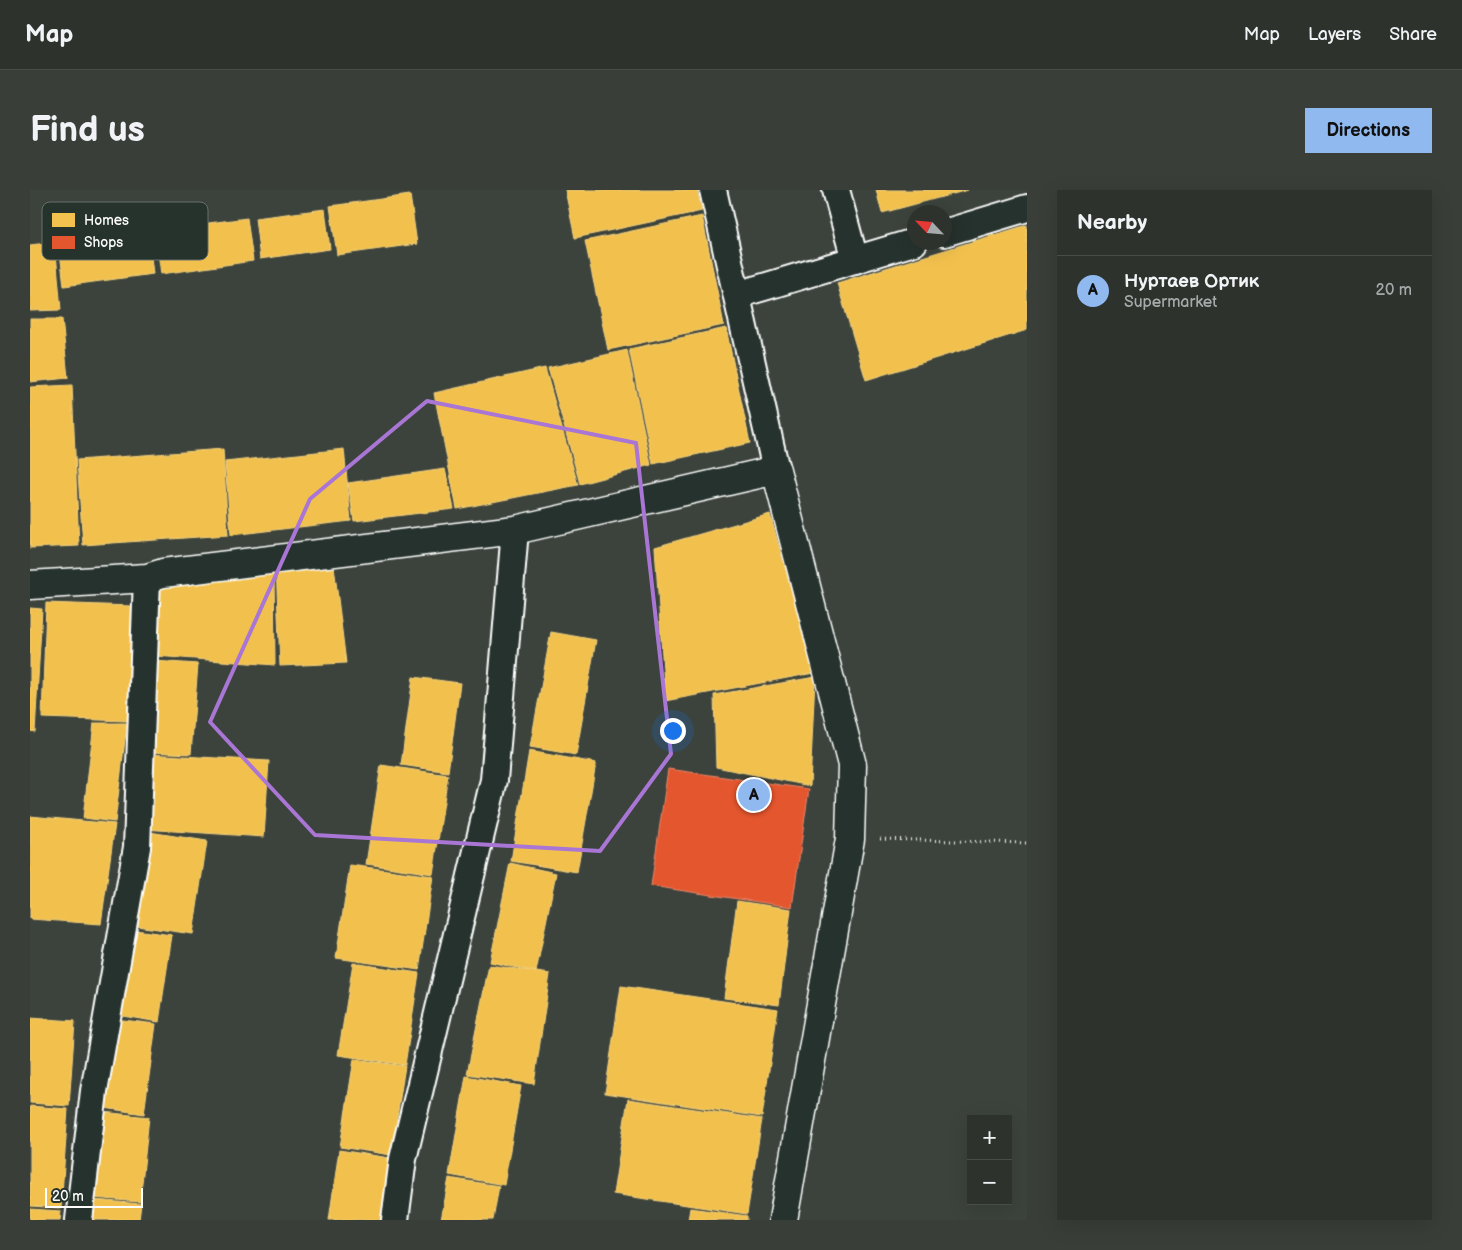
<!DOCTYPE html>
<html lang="en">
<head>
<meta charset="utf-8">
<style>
  :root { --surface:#2d322d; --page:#393e39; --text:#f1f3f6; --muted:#a7aaaa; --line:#484d49; --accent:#90b9f0 }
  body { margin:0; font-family:"Balsamiq Sans",sans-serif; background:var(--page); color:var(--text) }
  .controls { position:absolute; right:15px; bottom:15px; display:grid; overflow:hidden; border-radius:0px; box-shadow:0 5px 20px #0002 }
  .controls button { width:45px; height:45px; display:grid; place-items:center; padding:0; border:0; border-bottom:1px solid var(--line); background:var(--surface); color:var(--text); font:25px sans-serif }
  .compass { position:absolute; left:877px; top:15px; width:45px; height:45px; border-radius:50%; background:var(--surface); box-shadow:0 5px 20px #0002; rotate:296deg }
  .scale { position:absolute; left:15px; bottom:12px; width:98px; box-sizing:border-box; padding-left:5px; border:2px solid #fff; border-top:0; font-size:14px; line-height:18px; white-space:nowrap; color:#fff; -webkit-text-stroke:4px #26332d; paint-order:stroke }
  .you { position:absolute; left:642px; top:540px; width:18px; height:18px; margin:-12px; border:4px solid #fff; border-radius:50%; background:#1a73e8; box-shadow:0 0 0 8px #1a73e833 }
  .badge { display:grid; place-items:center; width:32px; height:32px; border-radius:50%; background:var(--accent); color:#111; font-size:16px; font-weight:700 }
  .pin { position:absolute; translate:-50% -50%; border:2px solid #fff; box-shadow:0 1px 5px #0006 }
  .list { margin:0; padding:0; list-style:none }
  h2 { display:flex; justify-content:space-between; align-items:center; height:65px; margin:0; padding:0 20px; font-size:21px }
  h2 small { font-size:16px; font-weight:400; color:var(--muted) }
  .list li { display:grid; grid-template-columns:32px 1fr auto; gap:15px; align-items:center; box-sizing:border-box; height:70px; padding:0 20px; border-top:1px solid var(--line) }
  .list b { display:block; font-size:19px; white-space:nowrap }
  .list p { margin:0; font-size:16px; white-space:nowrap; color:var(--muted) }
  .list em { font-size:16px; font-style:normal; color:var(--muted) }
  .map { position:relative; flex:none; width:997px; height:1030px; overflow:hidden; border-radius:0px }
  header { display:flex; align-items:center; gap:30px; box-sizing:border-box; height:70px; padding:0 25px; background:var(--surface); border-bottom:1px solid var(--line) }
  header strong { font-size:24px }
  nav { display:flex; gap:28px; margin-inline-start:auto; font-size:18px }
  .intro { display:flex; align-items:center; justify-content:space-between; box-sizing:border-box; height:120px; padding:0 30px }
  h1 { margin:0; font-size:35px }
  .button { padding:12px 22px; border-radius:0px; background:var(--accent); color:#111; font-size:18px; font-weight:700 }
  main { display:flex; gap:30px; padding:0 30px }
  aside { flex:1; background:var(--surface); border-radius:0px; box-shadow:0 5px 20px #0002 }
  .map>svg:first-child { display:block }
  .homes { fill:#f2c14e; stroke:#f6d483 }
  .shops { fill:#e4572e; stroke:#ec896d }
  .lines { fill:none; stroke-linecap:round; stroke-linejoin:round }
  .street-casing { stroke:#fff; stroke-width:30 }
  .secondary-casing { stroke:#fff; stroke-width:31 }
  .path { stroke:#fff; stroke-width:3; stroke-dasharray:1 4; stroke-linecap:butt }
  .street { stroke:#26332d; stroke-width:26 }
  .secondary { stroke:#26332d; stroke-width:28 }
  .marked { fill:none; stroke:#a976d5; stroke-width:4; stroke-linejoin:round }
  .key { fill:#26332d; stroke:#67706c; stroke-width:1 }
  .key-label { font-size:14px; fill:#fff }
</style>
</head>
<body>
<header>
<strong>Map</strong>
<nav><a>Map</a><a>Layers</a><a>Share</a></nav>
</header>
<div class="intro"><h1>Find us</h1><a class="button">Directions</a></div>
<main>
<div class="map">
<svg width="997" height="1030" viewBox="0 0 997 1030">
  <rect width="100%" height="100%" fill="#3c433c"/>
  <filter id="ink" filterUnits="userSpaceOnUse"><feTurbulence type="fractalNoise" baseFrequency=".02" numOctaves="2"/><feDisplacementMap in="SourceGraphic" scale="10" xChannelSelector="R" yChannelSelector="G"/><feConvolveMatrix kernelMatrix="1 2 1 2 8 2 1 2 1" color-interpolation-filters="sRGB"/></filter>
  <g filter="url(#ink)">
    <!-- homes -->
    <g class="homes">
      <path d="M 535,0 L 667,0 L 672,21 L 545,48 Z"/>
      <path d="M 846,0 L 938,0 L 852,23 Z"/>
      <path d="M 380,5 L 387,54 L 307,65 L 300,16 Z"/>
      <path d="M 295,19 L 300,59 L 230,69 L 225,28 Z"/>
      <path d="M 672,26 L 694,135 L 578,160 L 555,51 Z"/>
      <path d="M 217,28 L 223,71 L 131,84 L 125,40 Z"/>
      <path d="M 997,35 L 997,140 L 836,190 L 807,93 Z"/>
      <path d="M 118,41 L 123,84 L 34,96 L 29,53 Z"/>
      <path d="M 25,52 L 31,120 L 0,121 L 0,55 Z"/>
      <path d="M 0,129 L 32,129 L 38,188 L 0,192 Z"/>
      <path d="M 696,138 L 720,253 L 623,274 L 599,159 Z"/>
      <path d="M 597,160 L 621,275 L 550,294 L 518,178 Z"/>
      <path d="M 515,178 L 548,295 L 427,319 L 404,203 Z"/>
      <path d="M 42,195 L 49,356 L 0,358 L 0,197 Z"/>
      <path d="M 193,259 L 198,345 L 53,355 L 47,270 Z"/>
      <path d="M 314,259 L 321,331 L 201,345 L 195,272 Z"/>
      <path d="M 415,279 L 424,319 L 324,331 L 318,293 Z"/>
      <path d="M 740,324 L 784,483 L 635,511 L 625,357 Z"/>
      <path d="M 303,368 L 316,473 L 250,476 L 246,375 Z"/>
      <path d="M 244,375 L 245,475 L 125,466 L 130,388 Z"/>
      <path d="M 16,413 L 102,416 L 97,531 L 12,528 Z"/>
      <path d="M 0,418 L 12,419 L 5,542 L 0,541 Z"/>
      <path d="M 521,442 L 566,450 L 546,565 L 500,557 Z"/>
      <path d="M 124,471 L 168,474 L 161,564 L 118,562 Z"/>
      <path d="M 383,487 L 430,493 L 418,582 L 371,575 Z"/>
      <path d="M 785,487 L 780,596 L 686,577 L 684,505 Z"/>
      <path d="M 64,533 L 97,533 L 85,632 L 53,628 Z"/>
      <path d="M 499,561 L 566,573 L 547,682 L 481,671 Z"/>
      <path d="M 117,564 L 239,571 L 234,647 L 113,639 Z"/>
      <path d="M 351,575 L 418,585 L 403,684 L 336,674 Z"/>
      <path d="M 0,626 L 85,634 L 71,734 L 0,729 Z"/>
      <path d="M 113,641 L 177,651 L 163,744 L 99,735 Z"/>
      <path d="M 480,673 L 526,683 L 506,782 L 460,772 Z"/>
      <path d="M 320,675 L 403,686 L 389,780 L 306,768 Z"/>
      <path d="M 707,711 L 761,719 L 749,815 L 694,808 Z"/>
      <path d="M 98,739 L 142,745 L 129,832 L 86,825 Z"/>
      <path d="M 323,773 L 389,783 L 375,875 L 308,865 Z"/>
      <path d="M 459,775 L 520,784 L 504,894 L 437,884 Z"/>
      <path d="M 591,796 L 748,819 L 732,927 L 575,903 Z"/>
      <path d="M 0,828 L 45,831 L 39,916 L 0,913 Z"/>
      <path d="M 85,829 L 126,834 L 114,924 L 74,918 Z"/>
      <path d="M 324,869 L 375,876 L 361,965 L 310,957 Z"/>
      <path d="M 436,886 L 491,896 L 474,995 L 419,985 Z"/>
      <path d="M 598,909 L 732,929 L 717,1024 L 583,1004 Z"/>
      <path d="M 0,916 L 38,919 L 31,1018 L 0,1016 Z"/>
      <path d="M 73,922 L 119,927 L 110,1012 L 64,1008 Z"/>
      <path d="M 309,960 L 360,968 L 351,1030 L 299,1030 Z"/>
      <path d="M 419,988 L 469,996 L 463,1030 L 411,1030 Z"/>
      <path d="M 64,1010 L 111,1014 L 109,1030 L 62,1030 Z"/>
      <path d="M 660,1018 L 717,1026 L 717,1030 L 658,1030 Z"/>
      <path d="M 0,1019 L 31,1021 L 30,1030 L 0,1030 Z"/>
    </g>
    <!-- shops -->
    <path class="shops" d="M 638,579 L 779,599 L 762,717 L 621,696 Z"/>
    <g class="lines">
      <!-- street casing -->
      <g class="street-casing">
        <g id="street">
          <path d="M 683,0 L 746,280"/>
          <path d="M 806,0 L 825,70"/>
          <path d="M 914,43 L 997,18"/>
          <path d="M 707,105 L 884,52"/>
          <path d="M 49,1030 L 64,901 L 107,657 L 117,388"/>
          <path d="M 365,1030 L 373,969 L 464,590 L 485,340"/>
        </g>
      </g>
      <!-- secondary casing -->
      <g class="secondary-casing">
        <path id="secondary" d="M 0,395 L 117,388 L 133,383 L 485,340 L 746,280 L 822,575 L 820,649 L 753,1030"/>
      </g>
      <!-- path -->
      <path class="path" d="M 850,649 L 997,653"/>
      <!-- street -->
      <use href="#street" class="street"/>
      <!-- secondary -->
      <use href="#secondary" class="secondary"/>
    </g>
  </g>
  <!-- marked area -->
  <path class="marked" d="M 397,211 L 606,253 L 641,564 L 570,661 L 285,645 L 180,532 L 280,309 Z"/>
  <!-- legend -->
  <rect x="12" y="12" width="166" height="58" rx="8" class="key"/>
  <rect x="22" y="23" width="23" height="14" fill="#f2c14e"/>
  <rect x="22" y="46" width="23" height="13" fill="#e4572e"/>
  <g class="key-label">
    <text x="54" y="35">Homes</text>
    <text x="54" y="57">Shops</text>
  </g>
</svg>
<div class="controls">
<button>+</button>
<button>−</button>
</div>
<svg class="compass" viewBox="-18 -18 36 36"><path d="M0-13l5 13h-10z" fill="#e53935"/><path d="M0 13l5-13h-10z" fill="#a7aaaa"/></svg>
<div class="scale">20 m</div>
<div class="you"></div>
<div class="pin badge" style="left:724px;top:605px">A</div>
</div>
<aside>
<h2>Nearby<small></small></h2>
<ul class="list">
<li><span class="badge">A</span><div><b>Нуртаев Ортик</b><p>Supermarket</p></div><em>20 m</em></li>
</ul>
</aside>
</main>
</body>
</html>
